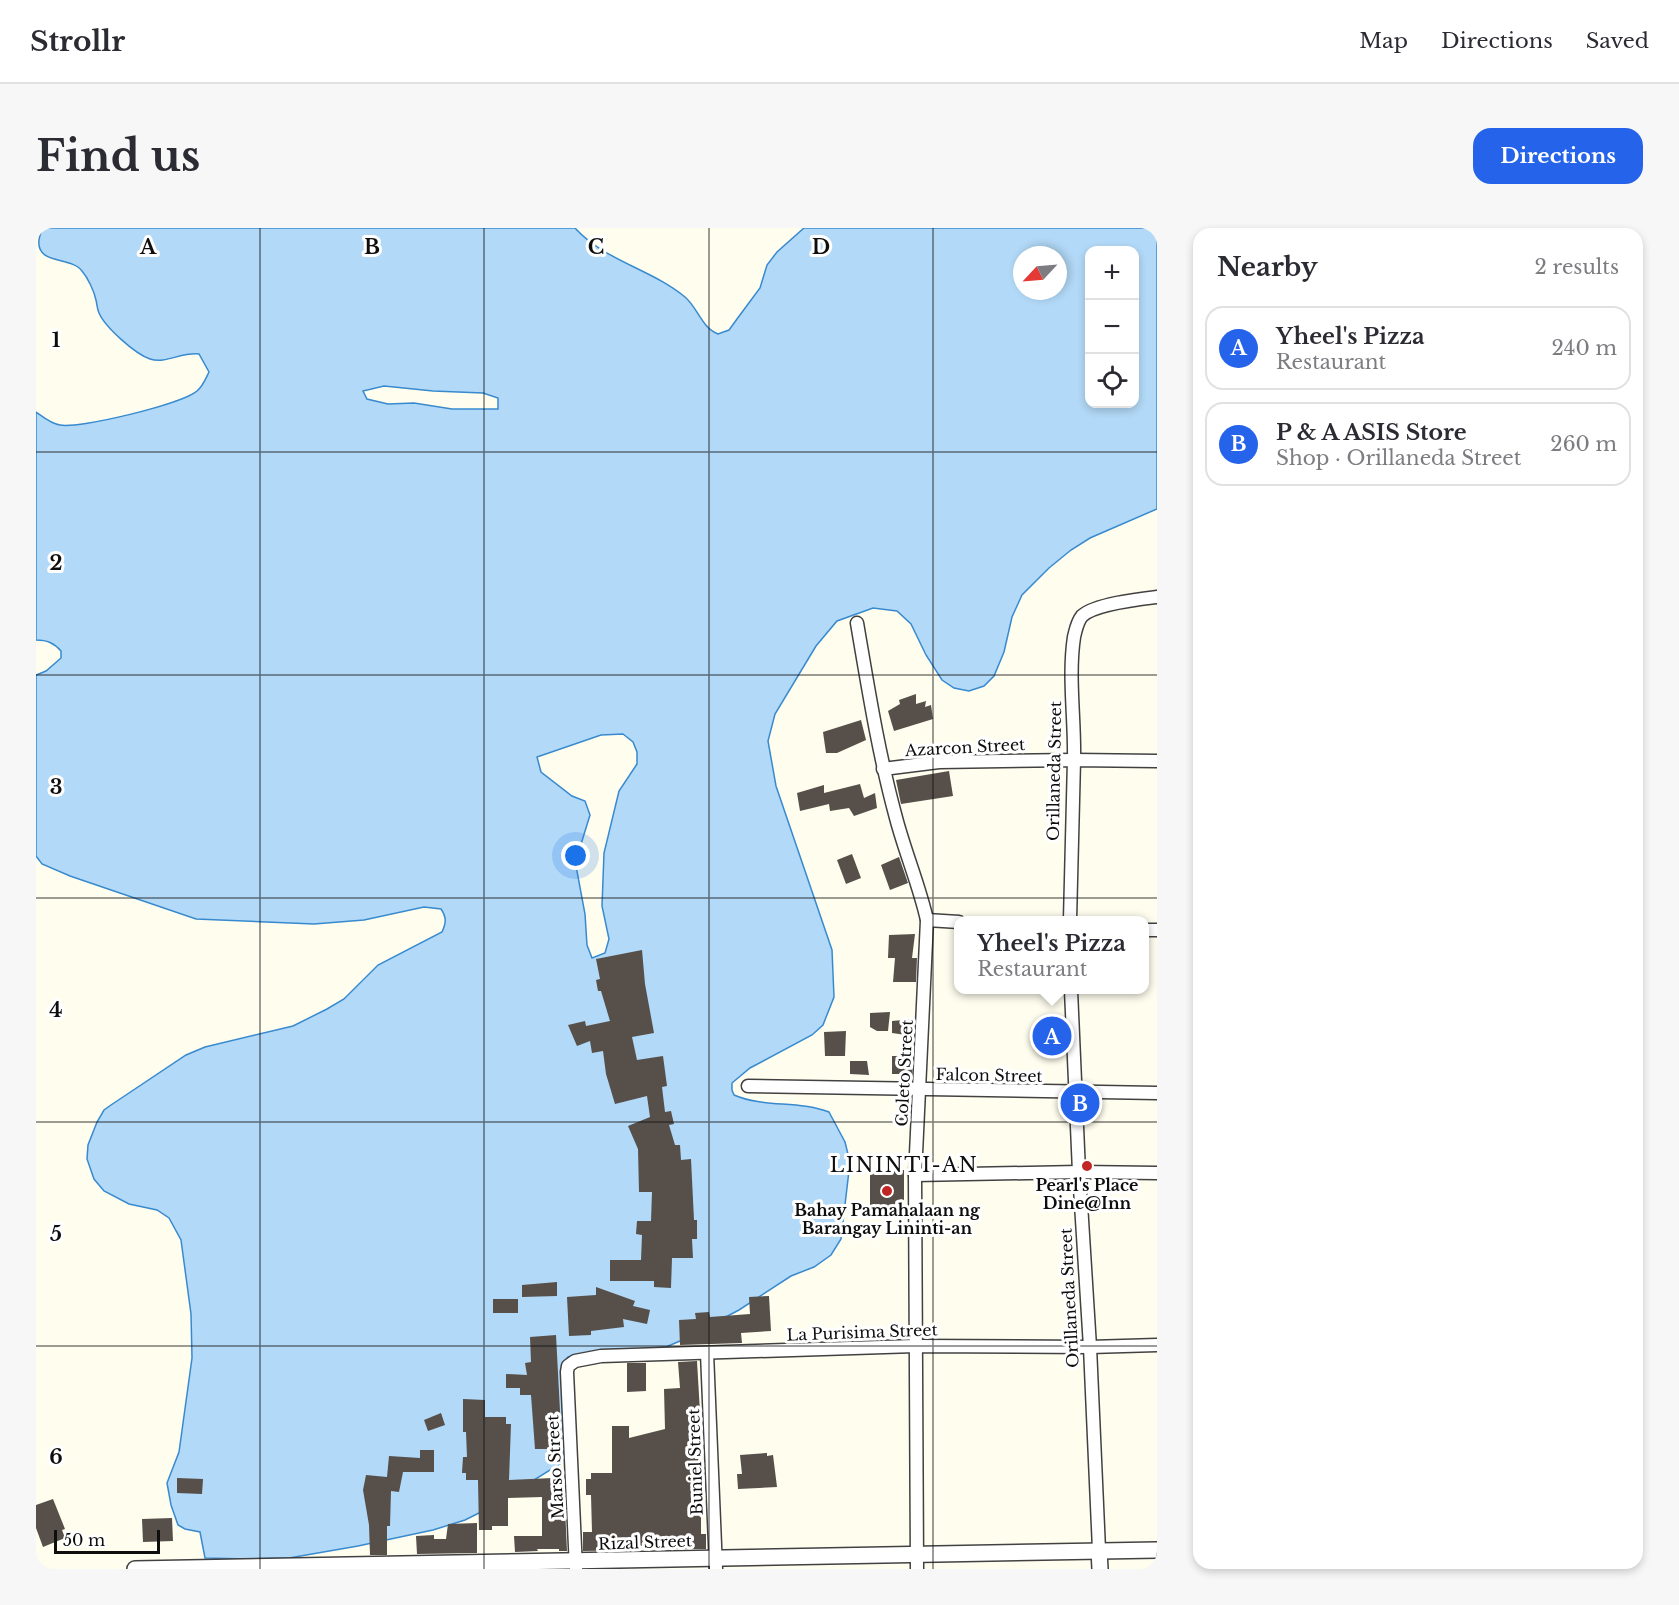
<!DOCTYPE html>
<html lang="en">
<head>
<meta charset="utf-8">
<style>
  :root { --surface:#fff; --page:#f7f7f7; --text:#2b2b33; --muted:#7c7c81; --line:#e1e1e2; --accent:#2563eb }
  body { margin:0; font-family:"Libre Baskerville",serif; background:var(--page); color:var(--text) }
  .controls { position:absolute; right:18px; top:18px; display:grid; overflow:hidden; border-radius:12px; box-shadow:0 3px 9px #0003 }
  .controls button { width:54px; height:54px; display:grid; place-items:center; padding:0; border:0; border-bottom:2px solid var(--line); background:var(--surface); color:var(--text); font:30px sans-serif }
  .compass { position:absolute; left:977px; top:18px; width:54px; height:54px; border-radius:50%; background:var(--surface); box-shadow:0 3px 9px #0003; rotate:244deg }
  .scale { position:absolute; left:18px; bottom:15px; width:106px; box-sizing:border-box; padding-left:6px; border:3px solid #0e0e0e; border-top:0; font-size:16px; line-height:21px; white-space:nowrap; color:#0e0e0e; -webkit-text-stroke:4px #fff; paint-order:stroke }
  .you { position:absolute; left:540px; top:628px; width:21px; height:21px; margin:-15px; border:4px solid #fff; border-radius:50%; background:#1a73e8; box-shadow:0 0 0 9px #1a73e833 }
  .badge { display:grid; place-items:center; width:39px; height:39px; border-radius:50%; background:var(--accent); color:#fff; font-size:20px; font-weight:700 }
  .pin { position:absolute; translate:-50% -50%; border:3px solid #fff; box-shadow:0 2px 6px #0006 }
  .popup { position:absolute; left:918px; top:688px; width:195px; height:78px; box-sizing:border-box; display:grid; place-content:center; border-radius:12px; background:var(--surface); filter:drop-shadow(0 2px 4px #0005); font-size:20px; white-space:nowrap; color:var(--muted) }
  .popup b { font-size:22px; color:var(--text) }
  .popup::after { content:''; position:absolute; left:50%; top:100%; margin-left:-12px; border:12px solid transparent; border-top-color:var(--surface) }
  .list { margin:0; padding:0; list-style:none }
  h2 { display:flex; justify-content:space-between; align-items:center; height:78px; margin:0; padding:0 24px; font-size:26px }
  h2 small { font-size:20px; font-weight:400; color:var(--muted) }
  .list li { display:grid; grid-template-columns:39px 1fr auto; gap:18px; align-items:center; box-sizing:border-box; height:84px; margin:0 12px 12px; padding:0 12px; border:2px solid var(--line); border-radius:18px }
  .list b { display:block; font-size:22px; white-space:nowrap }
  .list p { margin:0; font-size:20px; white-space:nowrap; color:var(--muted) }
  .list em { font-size:20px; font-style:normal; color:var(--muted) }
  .icon { flex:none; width:33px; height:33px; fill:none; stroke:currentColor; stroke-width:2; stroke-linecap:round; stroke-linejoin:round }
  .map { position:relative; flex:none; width:1121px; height:1341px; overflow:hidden; border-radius:18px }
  header { display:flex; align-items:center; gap:36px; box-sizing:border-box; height:84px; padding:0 30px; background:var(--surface); border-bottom:2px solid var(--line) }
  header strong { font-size:28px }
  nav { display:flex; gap:33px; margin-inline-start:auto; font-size:21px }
  .intro { display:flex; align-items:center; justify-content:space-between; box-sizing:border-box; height:144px; padding:0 36px }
  h1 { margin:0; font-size:42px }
  .button { padding:15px 27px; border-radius:18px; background:var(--accent); color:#fff; font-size:21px; font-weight:700 }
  main { display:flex; gap:36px; padding:0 36px }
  aside { flex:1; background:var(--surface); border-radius:18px; box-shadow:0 3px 9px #0003 }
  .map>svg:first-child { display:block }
  .water { fill:#b2d9f7; stroke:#388acf; stroke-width:1.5; fill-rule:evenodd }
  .building { fill:#564f4a }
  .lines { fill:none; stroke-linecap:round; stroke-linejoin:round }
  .minor-casing { stroke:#414141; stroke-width:15 }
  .tertiary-casing { stroke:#414141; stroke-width:18 }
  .minor { stroke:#fff; stroke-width:12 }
  .tertiary { stroke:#fff; stroke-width:15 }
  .grid { fill:none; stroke:#0e0e0e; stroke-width:1.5; stroke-opacity:0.55 }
  .poi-dot { fill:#c02623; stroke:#fff; stroke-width:2 }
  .labels { text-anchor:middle; stroke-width:6; stroke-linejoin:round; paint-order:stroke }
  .street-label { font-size:16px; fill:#0e0e0e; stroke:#fff }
  .poi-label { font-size:16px; font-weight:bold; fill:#0e0e0e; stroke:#fff }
  .quarter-label { font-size:20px; letter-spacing:1.5px; fill:#0e0e0e; stroke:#fff }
  .grid-label { font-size:20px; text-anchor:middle; font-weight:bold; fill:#0e0e0e; stroke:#fff; stroke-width:6; stroke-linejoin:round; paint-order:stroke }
</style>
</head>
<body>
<header>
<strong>Strollr</strong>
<nav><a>Map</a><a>Directions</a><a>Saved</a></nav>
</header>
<div class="intro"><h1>Find us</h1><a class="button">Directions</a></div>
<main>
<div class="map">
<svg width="1121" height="1341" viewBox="0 0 1121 1341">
  <rect width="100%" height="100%" fill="#fffdee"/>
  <!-- water -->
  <path class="water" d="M 8,0 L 539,0 C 569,33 615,41 649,69 C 662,80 665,99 682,106 L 693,102 L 701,91 L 724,60 L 731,37 L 741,24 L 768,0 L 1121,0 L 1121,281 L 1054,310 L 1035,322 L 1013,340 L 986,367 L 976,389 L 968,424 L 958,448 L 948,458 L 933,463 L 918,460 L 906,452 L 890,427 L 875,396 L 861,383 L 837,380 L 801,393 L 780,418 L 739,486 L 732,513 L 740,558 L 796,722 L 798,769 L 787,797 L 776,807 L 714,840 L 696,855 L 696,862 L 698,867 C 728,880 762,872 793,884 L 809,914 L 814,934 L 805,1011 L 795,1027 L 778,1039 L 755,1048 L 703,1082 L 644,1113 L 630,1119 L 555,1124 L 532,1129 L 526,1136 L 532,1213 L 527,1234 L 453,1280 L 429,1292 L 397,1302 L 322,1318 L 253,1330 L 212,1331 L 169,1330 L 164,1304 L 149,1301 L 142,1297 L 135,1277 L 131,1255 L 143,1224 L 156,1130 L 155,1086 L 145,1012 L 133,990 L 121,982 L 93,976 L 68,963 L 58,951 L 51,931 L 52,917 L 61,894 L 68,882 L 75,877 L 150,827 L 169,819 L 257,798 L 291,781 L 308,771 L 342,737 L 406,704 C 410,695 411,690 405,681 L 388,679 L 328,692 L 278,696 L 160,691 L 34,648 L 6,636 L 0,628 L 0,447 L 10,443 L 25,430 L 25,423 C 18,415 11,412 0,412 L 0,184 C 7,189 15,196 24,197 C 43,201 146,176 161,163 C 167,158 170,150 173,144 L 163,126 C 145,124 130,136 114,131 C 99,126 69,99 63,85 C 61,81 61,76 60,72 C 58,63 52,50 46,43 C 35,28 0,37 3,12 C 4,7 4,4 8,0 ZM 1054,22 L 1098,22 L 1098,176 L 1054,176 ZM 986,27 L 1022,27 L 1022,63 L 986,63 ZM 348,158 L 397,163 L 447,165 L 462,170 L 462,181 L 416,181 L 378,175 L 352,176 L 331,171 L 327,163 ZM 587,506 L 597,514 L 601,524 L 601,536 L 583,563 L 568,625 L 566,678 L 573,711 L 569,725 L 556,730 L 551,717 L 549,686 L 540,638 L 542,626 L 554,587 L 549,573 L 536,568 L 505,544 L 501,529 L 565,507 Z"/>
  <!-- building -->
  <g class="building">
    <path d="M 880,466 L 880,476 L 890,473 L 889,479 L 895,477 L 897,491 L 858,503 L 852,483 L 864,476 L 863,472 Z"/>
    <path d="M 825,492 L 830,512 L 801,525 L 790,525 L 787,504 Z"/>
    <path d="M 913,543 L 917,568 L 865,576 L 860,552 Z"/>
    <path d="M 824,556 L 828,570 L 839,565 L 841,580 L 818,588 L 813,580 L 794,583 L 793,576 L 764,583 L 761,565 L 788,557 L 788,565 Z"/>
    <path d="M 816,626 L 825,650 L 810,656 L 801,632 Z"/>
    <path d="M 863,629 L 872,655 L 854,662 L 845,637 Z"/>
    <path d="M 879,706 L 876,730 L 881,730 L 880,754 L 857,754 L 859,730 L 852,730 L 853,707 Z"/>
    <path d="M 606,722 L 609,756 L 618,805 L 596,809 L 601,832 L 627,828 L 631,858 L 626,859 L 629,884 L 635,883 L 638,896 L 633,897 L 639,917 L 644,917 L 645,932 L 655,931 L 658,992 L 661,992 L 661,1011 L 656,1011 L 657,1030 L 636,1030 L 635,1060 L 618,1059 L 618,1053 L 574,1053 L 574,1032 L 605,1032 L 606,1007 L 600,1006 L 601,993 L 615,993 L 616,964 L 603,964 L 602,921 L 592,898 L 614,889 L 611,868 L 579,876 L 570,846 L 567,823 L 556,825 L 554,813 L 541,818 L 532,797 L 549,793 L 550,798 L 574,793 L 565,763 L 562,763 L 560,752 L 564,751 L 560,731 Z"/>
    <path d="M 854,784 L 852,803 L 841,803 L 834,799 L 834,785 Z"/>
    <path d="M 878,791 L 877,805 L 870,807 L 856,805 L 856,793 Z"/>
    <path d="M 810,803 L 809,828 L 789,828 L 788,804 Z"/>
    <rect x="856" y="828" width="20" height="18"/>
    <path d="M 814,833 L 831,833 L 833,847 L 814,846 Z"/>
    <path d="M 861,870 L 874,870 L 873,895 L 870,896 L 861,893 Z"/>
    <rect x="834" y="942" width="34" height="43"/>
    <path d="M 521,1054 L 521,1068 L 486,1069 L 486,1057 Z"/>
    <path d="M 560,1059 L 599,1073 L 597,1078 L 614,1082 L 611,1096 L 587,1091 L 588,1099 L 555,1103 L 555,1107 L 533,1108 L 531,1069 L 560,1067 Z"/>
    <path d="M 733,1068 L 735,1103 L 705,1105 L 706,1115 L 644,1117 L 643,1092 L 660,1091 L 659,1085 L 673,1084 L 674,1089 L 714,1086 L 713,1069 Z"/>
    <rect x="457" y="1071" width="25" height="14"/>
    <path d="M 520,1107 L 526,1221 L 499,1221 L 495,1167 L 484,1167 L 484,1160 L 470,1160 L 470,1146 L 491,1147 L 489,1135 L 495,1134 L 494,1109 Z"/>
    <path d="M 661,1133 L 664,1184 L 657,1184 L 659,1231 L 667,1231 L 668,1262 L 665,1262 L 665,1306 L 670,1306 L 670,1321 L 638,1321 L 638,1319 L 605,1318 L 605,1322 L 547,1323 L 547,1304 L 556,1304 L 555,1267 L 550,1267 L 550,1251 L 555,1251 L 555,1245 L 576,1245 L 576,1198 L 593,1198 L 593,1210 L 629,1201 L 628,1161 L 644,1160 L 642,1134 Z"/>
    <path d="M 591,1135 L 610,1135 L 610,1163 L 591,1164 Z"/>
    <path d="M 427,1171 L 449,1172 L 449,1189 L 470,1189 L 470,1196 L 475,1196 L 473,1252 L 517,1250 L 518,1280 L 529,1280 L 531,1323 L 523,1323 L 523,1321 L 501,1321 L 502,1323 L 479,1324 L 478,1308 L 506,1308 L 506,1269 L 472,1270 L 472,1298 L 456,1298 L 456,1302 L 443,1302 L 442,1252 L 430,1252 L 430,1245 L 426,1245 L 427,1229 L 431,1229 L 430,1204 L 427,1204 Z"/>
    <path d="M 405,1185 L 409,1197 L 392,1203 L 388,1192 Z"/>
    <path d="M 384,1222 L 398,1222 L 398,1244 L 367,1244 L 363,1264 L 355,1263 L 354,1298 L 351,1298 L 351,1327 L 334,1327 L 333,1297 L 327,1262 L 330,1247 L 351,1249 L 353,1228 L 384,1230 Z"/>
    <path d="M 731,1225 L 731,1228 L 737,1227 L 741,1259 L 702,1261 L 701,1246 L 706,1246 L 704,1227 Z"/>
    <path d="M 141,1250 L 167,1251 L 166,1266 L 141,1265 Z"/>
    <path d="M 17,1271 L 29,1301 L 26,1302 L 29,1310 L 7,1319 L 0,1300 L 0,1277 Z"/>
    <path d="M 136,1290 L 137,1313 L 107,1314 L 106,1291 Z"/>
    <path d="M 441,1295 L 441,1325 L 381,1326 L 380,1308 L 398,1307 L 398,1311 L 410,1311 L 412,1296 Z"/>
  </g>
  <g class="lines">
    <!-- minor casing -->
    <g class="minor-casing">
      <g id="minor">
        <path d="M 821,395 C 832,459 842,523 859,586 C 868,622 883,656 891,692 L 879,947 L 881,1341"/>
        <path d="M 847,541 L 903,534 L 1038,532 L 1121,533"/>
        <path d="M 891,692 L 923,694"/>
        <path d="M 1034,692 C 1035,639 1037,586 1038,532 C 1039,492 1032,449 1038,409 C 1040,401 1041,394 1046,388 C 1059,376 1104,371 1121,369"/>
        <path d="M 1109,702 L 1121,702"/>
        <path d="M 1035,762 L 1043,944 L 1054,1119 L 1063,1322"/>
        <path d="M 712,858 L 1121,865"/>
        <path d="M 879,947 L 1043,944 L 1121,945"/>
        <path d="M 671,1125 L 680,1341"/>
        <path d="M 540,1341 L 531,1144 L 532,1138 L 539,1133 L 565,1128 L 879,1118 L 1054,1119 L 1121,1117"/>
      </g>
    </g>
    <!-- tertiary casing -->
    <g class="tertiary-casing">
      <g id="tertiary">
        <path d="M 1063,1322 L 1064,1341"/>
        <path d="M 99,1341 L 1121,1322"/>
      </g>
    </g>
    <!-- minor -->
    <use href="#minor" class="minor"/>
    <!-- tertiary -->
    <use href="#tertiary" class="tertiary"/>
  </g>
  <!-- grid -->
  <path class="grid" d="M 224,0 L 224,1341M 448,0 L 448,1341M 673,0 L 673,1341M 897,0 L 897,1341M 0,224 L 1121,224M 0,447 L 1121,447M 0,670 L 1121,670M 0,894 L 1121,894M 0,1118 L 1121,1118"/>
  <!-- markers -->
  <g class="poi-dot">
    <circle cx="1051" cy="938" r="6"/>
    <circle cx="851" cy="963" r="6"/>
  </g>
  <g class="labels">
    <!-- street labels -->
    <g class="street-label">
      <text transform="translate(929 519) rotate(-3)" y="6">Azarcon Street</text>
      <text transform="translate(1018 543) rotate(-89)" y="6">Orillaneda Street</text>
      <text transform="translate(868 845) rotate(-87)" y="6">Coleto Street</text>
      <text transform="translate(953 847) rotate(1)" y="6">Falcon Street</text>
      <text transform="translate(1033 1070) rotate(-93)" y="6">Orillaneda Street</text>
      <text transform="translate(826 1104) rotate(-2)" y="6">La Purisima Street</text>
      <text transform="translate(659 1234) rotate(-92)" y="6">Buniel Street</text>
      <text transform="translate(519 1239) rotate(-93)" y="6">Marso Street</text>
      <text transform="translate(609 1314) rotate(-2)" y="6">Rizal Street</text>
    </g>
    <!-- poi labels -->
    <g class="poi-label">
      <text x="1051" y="963">Pearl's Place<tspan x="1051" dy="18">Dine@Inn</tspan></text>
      <text x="851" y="988">Bahay Pamahalaan ng<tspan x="851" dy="18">Barangay Lininti-an</tspan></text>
    </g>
    <!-- quarter labels -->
    <g class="quarter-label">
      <text x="868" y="944">LININTI-AN</text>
    </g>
  </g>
  <g class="grid-label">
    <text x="112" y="26">A</text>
    <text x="336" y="26">B</text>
    <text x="560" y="26">C</text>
    <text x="785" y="26">D</text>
    <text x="20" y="119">1</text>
    <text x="20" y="342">2</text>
    <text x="20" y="566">3</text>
    <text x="20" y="789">4</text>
    <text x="20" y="1013">5</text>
    <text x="20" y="1236">6</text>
  </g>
</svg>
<div class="controls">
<button>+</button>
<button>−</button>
<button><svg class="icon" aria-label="locate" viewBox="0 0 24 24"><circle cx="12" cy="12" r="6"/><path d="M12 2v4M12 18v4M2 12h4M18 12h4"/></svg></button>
</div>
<svg class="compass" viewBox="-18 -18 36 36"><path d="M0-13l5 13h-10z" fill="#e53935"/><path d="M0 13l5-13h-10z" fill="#7c7c81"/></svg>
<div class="scale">50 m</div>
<div class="you"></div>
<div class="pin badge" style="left:1016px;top:808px">A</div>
<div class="popup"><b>Yheel's Pizza</b>Restaurant</div>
<div class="pin badge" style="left:1044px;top:875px">B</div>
</div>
<aside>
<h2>Nearby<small>2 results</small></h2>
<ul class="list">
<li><span class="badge">A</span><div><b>Yheel's Pizza</b><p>Restaurant</p></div><em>240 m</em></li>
<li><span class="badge">B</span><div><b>P &amp; A ASIS Store</b><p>Shop · Orillaneda Street</p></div><em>260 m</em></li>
</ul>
</aside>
</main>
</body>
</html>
